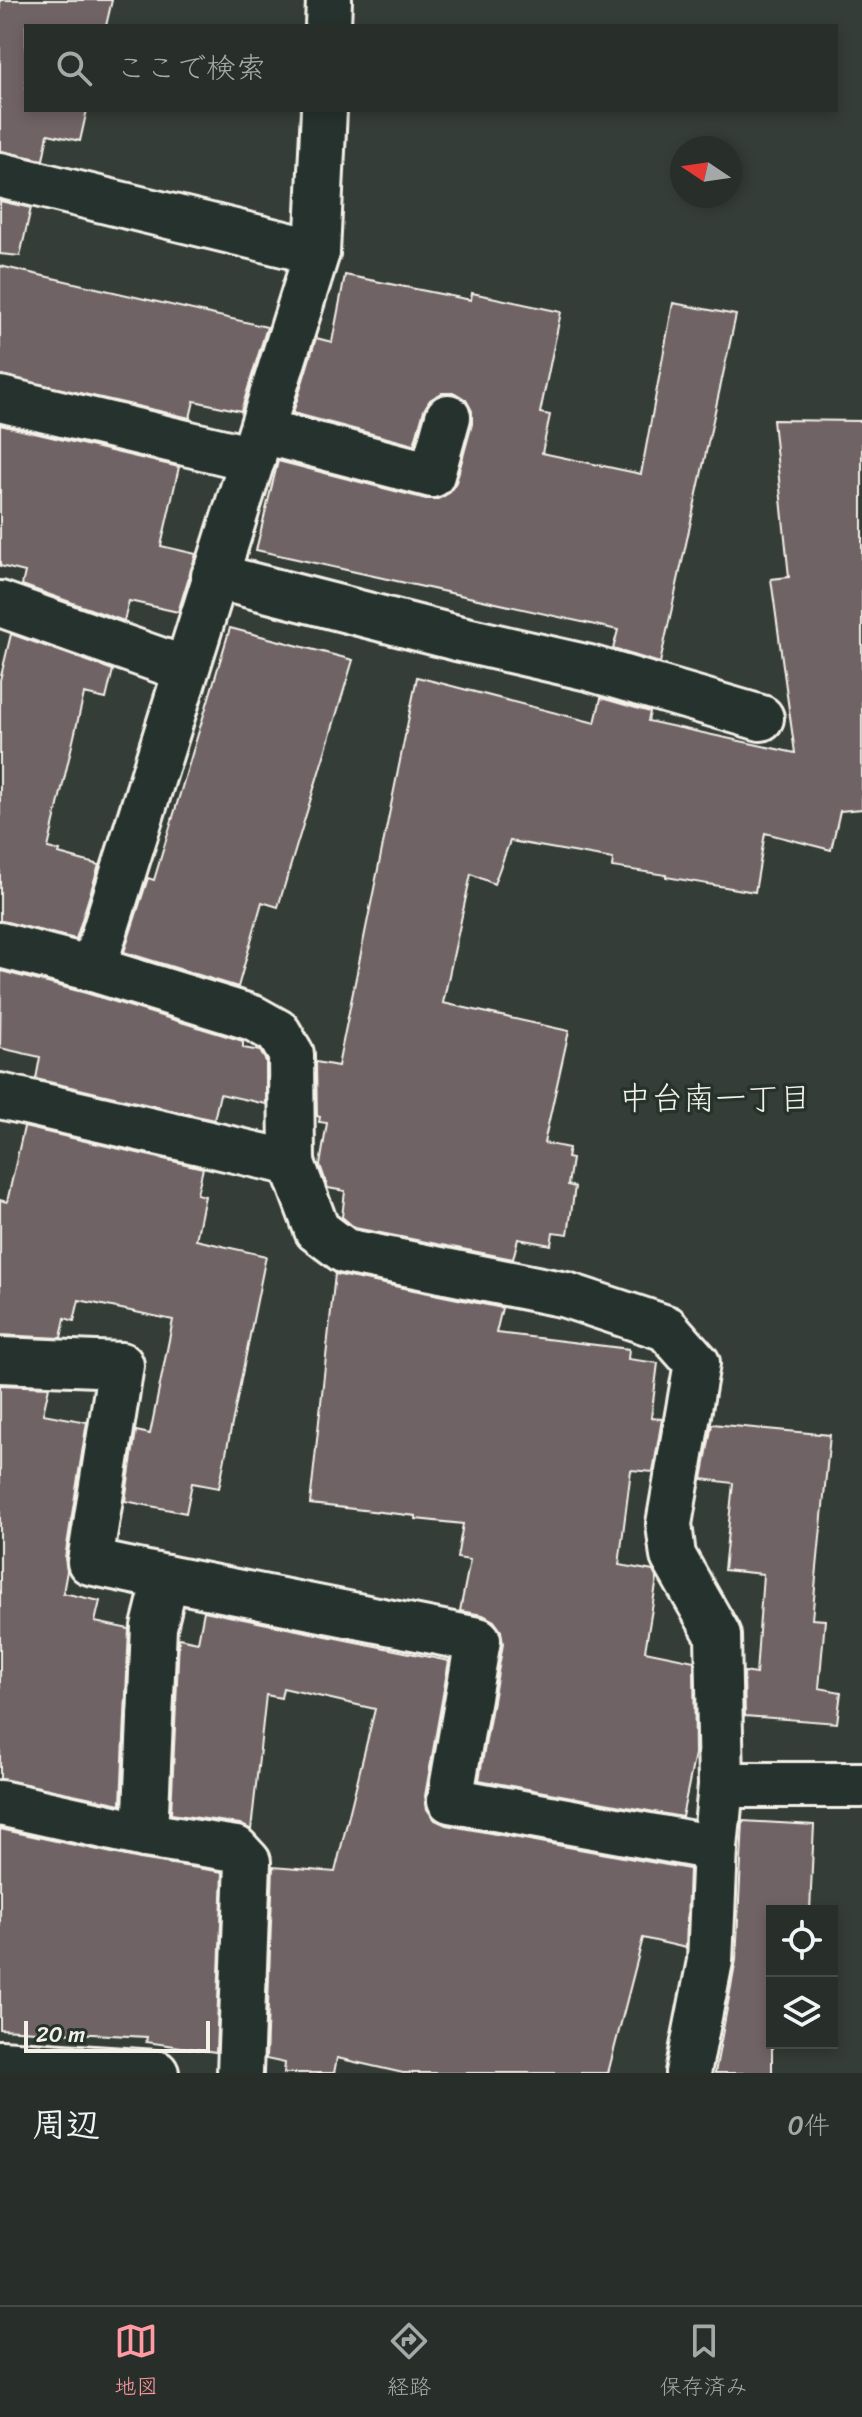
<!DOCTYPE html>
<html lang="ja">
<head>
<meta charset="utf-8">
<style>
  :root { --surface:#282e2a; --page:#303632; --text:#f1f3f6; --muted:#a5a8a8; --line:#444a47; --accent:#ff9aa2 }
  body { margin:0; font-family:Sriracha,"Klee One",sans-serif; background:var(--page); color:var(--text) }
  .controls { position:absolute; right:24px; bottom:24px; display:grid; overflow:hidden; border-radius:0px; box-shadow:0 4px 12px #0003 }
  .controls button { width:72px; height:72px; display:grid; place-items:center; padding:0; border:0; border-bottom:2px solid var(--line); background:var(--surface); color:var(--text); font:40px sans-serif }
  .compass { position:absolute; left:670px; top:136px; width:72px; height:72px; border-radius:50%; background:var(--surface); box-shadow:0 4px 12px #0003; rotate:283deg }
  .scale { position:absolute; left:24px; bottom:20px; width:186px; box-sizing:border-box; padding-left:8px; border:4px solid #f4f1e8; border-top:0; font-size:22px; line-height:28px; white-space:nowrap; color:#f4f1e8; -webkit-text-stroke:6px #26332d; paint-order:stroke }
  .list { margin:0; padding:0; list-style:none }
  h2 { display:flex; justify-content:space-between; align-items:center; height:104px; margin:0; padding:0 32px; font-size:34px }
  h2 small { font-size:26px; font-weight:400; color:var(--muted) }
  .icon { flex:none; width:44px; height:44px; fill:none; stroke:currentColor; stroke-width:2; stroke-linecap:round; stroke-linejoin:round }
  .map { position:relative; flex:none; width:862px; height:2073px; overflow:hidden }
  .search { position:absolute; background:var(--surface); box-shadow:0 4px 12px #0003; left:24px; right:24px; top:24px; height:88px; display:flex; align-items:center; gap:20px; box-sizing:border-box; padding:0 28px; border-radius:0px; color:var(--muted); font-size:30px }
  .sheet { height:232px; background:var(--surface) }
  nav { display:flex; justify-content:space-around; align-items:center; box-sizing:border-box; height:112px; border-top:2px solid var(--line); background:var(--surface); font-size:22px; color:var(--muted) }
  nav a { display:grid; justify-items:center; gap:4px }
  nav .on { color:var(--accent) }
  .map>svg:first-child { display:block }
  .building { fill:#6f6466; stroke:#f4f1e8; stroke-width:2 }
  .lines { fill:none; stroke-linecap:round; stroke-linejoin:round }
  .minor-casing { stroke:#f4f1e8; stroke-width:50 }
  .minor { stroke:#26332d; stroke-width:44 }
  .labels { text-anchor:middle; stroke-width:7; stroke-linejoin:round; paint-order:stroke }
  .neighbourhood-label { font-size:32px; fill:#f4f1e8; stroke:#26332d }
</style>
</head>
<body>
<div class="map">
<svg width="862" height="2073" viewBox="0 0 862 2073">
  <rect width="100%" height="100%" fill="#353d38"/>
  <filter id="ink" filterUnits="userSpaceOnUse"><feTurbulence type="fractalNoise" baseFrequency=".0125" numOctaves="2"/><feDisplacementMap in="SourceGraphic" scale="16" xChannelSelector="R" yChannelSelector="G"/><feConvolveMatrix kernelMatrix="1 2 1 2 8 2 1 2 1" color-interpolation-filters="sRGB"/></filter>
  <g filter="url(#ink)">
    <!-- building -->
    <g class="building">
      <path d="M 0,0 L 112,0 L 106,26 L 26,26 L 26,110 L 87,110 L 80,141 L 48,134 L 43,160 L 0,151 Z"/>
      <path d="M 0,201 L 31,208 L 20,256 L 0,254 Z"/>
      <path d="M 0,266 L 267,327 L 241,411 L 194,401 L 190,418 L 0,375 Z"/>
      <path d="M 345,275 L 471,300 L 472,293 L 561,312 L 540,413 L 550,415 L 542,453 L 641,474 L 673,303 L 736,315 L 660,663 L 613,649 L 618,630 L 256,550 L 278,461 L 426,499 L 438,499 L 449,493 L 456,482 L 472,424 L 472,411 L 466,400 L 455,393 L 442,393 L 430,400 L 424,410 L 414,445 L 293,413 L 316,338 L 332,342 Z"/>
      <path d="M 773,420 L 862,421 L 862,809 L 840,811 L 831,850 L 765,833 L 755,892 L 666,877 L 666,875 L 612,867 L 613,859 L 510,841 L 494,884 L 471,874 L 443,1003 L 569,1031 L 544,1143 L 569,1148 L 567,1158 L 572,1159 L 568,1185 L 575,1187 L 568,1234 L 553,1232 L 551,1245 L 518,1239 L 513,1259 L 355,1228 L 342,1217 L 345,1191 L 328,1188 L 320,1165 L 327,1123 L 319,1122 L 320,1117 L 317,1116 L 316,1062 L 338,1066 L 417,677 L 595,723 L 601,698 L 650,712 L 648,721 L 795,753 L 771,579 L 789,577 Z"/>
      <path d="M 0,425 L 179,467 L 161,546 L 196,554 L 178,612 L 129,601 L 124,621 L 22,585 L 25,572 L 0,566 Z"/>
      <path d="M 230,628 L 353,660 L 278,907 L 262,902 L 238,987 L 124,952 L 148,878 L 154,880 Z"/>
      <path d="M 11,634 L 113,670 L 106,699 L 84,694 L 48,848 L 60,851 L 59,854 L 99,865 L 76,939 L 0,921 L 0,680 Z"/>
      <path d="M 1,971 L 86,993 L 243,1041 L 243,1048 L 260,1051 L 266,1061 L 266,1104 L 220,1094 L 214,1120 L 36,1079 L 40,1057 L 0,1048 Z"/>
      <path d="M 24,1127 L 203,1168 L 197,1194 L 205,1196 L 196,1240 L 266,1256 L 219,1488 L 192,1483 L 186,1513 L 125,1501 L 136,1431 L 150,1434 L 173,1320 L 79,1300 L 74,1321 L 65,1318 L 61,1338 L 0,1335 L 0,1200 L 7,1202 Z"/>
      <path d="M 335,1274 L 502,1308 L 496,1333 L 629,1349 L 628,1359 L 658,1363 L 651,1418 L 662,1419 L 653,1472 L 631,1470 L 619,1565 L 653,1571 L 657,1579 L 645,1651 L 694,1661 L 695,1754 L 682,1817 L 479,1780 L 503,1644 L 501,1631 L 494,1621 L 483,1615 L 460,1611 L 470,1560 L 457,1558 L 463,1524 L 416,1519 L 416,1516 L 310,1504 Z"/>
      <path d="M 0,1385 L 49,1387 L 43,1414 L 87,1422 L 65,1558 L 67,1571 L 63,1593 L 100,1601 L 95,1622 L 129,1629 L 121,1804 L 0,1779 Z"/>
      <path d="M 712,1424 L 830,1435 L 812,1619 L 825,1620 L 819,1688 L 841,1692 L 837,1723 L 745,1716 L 744,1672 L 756,1674 L 763,1574 L 724,1570 L 733,1483 L 702,1479 Z"/>
      <path d="M 204,1611 L 449,1661 L 425,1796 L 427,1809 L 435,1820 L 446,1825 L 689,1869 L 686,1948 L 643,1938 L 608,2073 L 403,2073 L 337,2058 L 334,2073 L 284,2073 L 285,2063 L 266,2059 L 273,1867 L 335,1872 L 375,1709 L 283,1688 L 281,1698 L 266,1695 L 251,1830 L 240,1824 L 171,1814 L 179,1638 L 198,1642 Z"/>
      <path d="M 743,1821 L 814,1825 L 810,1911 L 772,1911 L 772,2073 L 715,2073 L 736,1960 Z"/>
      <path d="M 0,1829 L 140,1859 L 223,1872 L 216,2052 L 146,2042 L 147,2037 L 0,2029 Z"/>
    </g>
    <g class="lines">
      <!-- minor casing -->
      <g class="minor-casing">
        <g id="minor">
          <path d="M 328,26 L 329,0"/>
          <path d="M 0,175 L 317,252"/>
          <path d="M 0,399 L 253,459"/>
          <path d="M 262,431 L 432,475 L 448,417"/>
          <path d="M 214,576 L 457,638 L 589,668 L 761,718"/>
          <path d="M 0,604 L 185,669"/>
          <path d="M 0,945 L 93,969 L 253,1018 L 278,1032 L 291,1054 L 292,1163 L 317,1230 L 345,1251 L 566,1295 L 666,1328 L 697,1363 L 669,1524 L 673,1556 L 718,1635 L 721,1785 L 862,1785"/>
          <path d="M 93,969 L 317,252 L 324,110"/>
          <path d="M 0,1096 L 292,1163"/>
          <path d="M 0,1360 L 121,1365 L 90,1562 L 166,1578"/>
          <path d="M 0,1803 L 145,1835 L 236,1849 L 248,1862 L 240,2073"/>
          <path d="M 145,1835 L 154,1627 L 166,1578 L 478,1640 L 450,1800 L 715,1848"/>
          <path d="M 0,2063 L 156,2073"/>
          <path d="M 688,2073 L 710,1961 L 715,1848 L 721,1785"/>
        </g>
      </g>
      <!-- minor -->
      <use href="#minor" class="minor"/>
    </g>
  </g>
  <g class="labels">
    <!-- neighbourhood labels -->
    <g class="neighbourhood-label">
      <text x="715" y="1109">中台南一丁目</text>
    </g>
  </g>
</svg>
<div class="controls">
<button><svg class="icon" aria-label="locate" viewBox="0 0 24 24"><circle cx="12" cy="12" r="6"/><path d="M12 2v4M12 18v4M2 12h4M18 12h4"/></svg></button>
<button><svg class="icon" aria-label="layers" viewBox="0 0 24 24"><path d="M12 4l9 5-9 5-9-5zM3 14l9 5 9-5"/></svg></button>
</div>
<svg class="compass" viewBox="-18 -18 36 36"><path d="M0-13l5 13h-10z" fill="#e53935"/><path d="M0 13l5-13h-10z" fill="#a5a8a8"/></svg>
<div class="scale">20 m</div>
<div class="search"><svg class="icon" aria-label="search" viewBox="0 0 24 24"><circle cx="10" cy="10" r="6"/><path d="M15 15l6 6"/></svg>ここで検索</div>
</div>
<section class="sheet">
<h2>周辺<small>0件</small></h2>
<ul class="list">
</ul>
</section>
<nav>
<a class="on"><svg class="icon" aria-label="map" viewBox="0 0 24 24"><path d="M3 6l6-2 6 2 6-2v14l-6 2-6-2-6 2zM9 4v14M15 6v14"/></svg>地図</a>
<a><svg class="icon" aria-label="directions" viewBox="0 0 24 24"><path d="M12 3l9 9-9 9-9-9zM9 14v-3h6M13 9l2 2-2 2"/></svg>経路</a>
<a><svg class="icon" aria-label="saved" viewBox="0 0 24 24"><path d="M7 4h10v16l-5-4-5 4z"/></svg>保存済み</a>
</nav>
</body>
</html>
